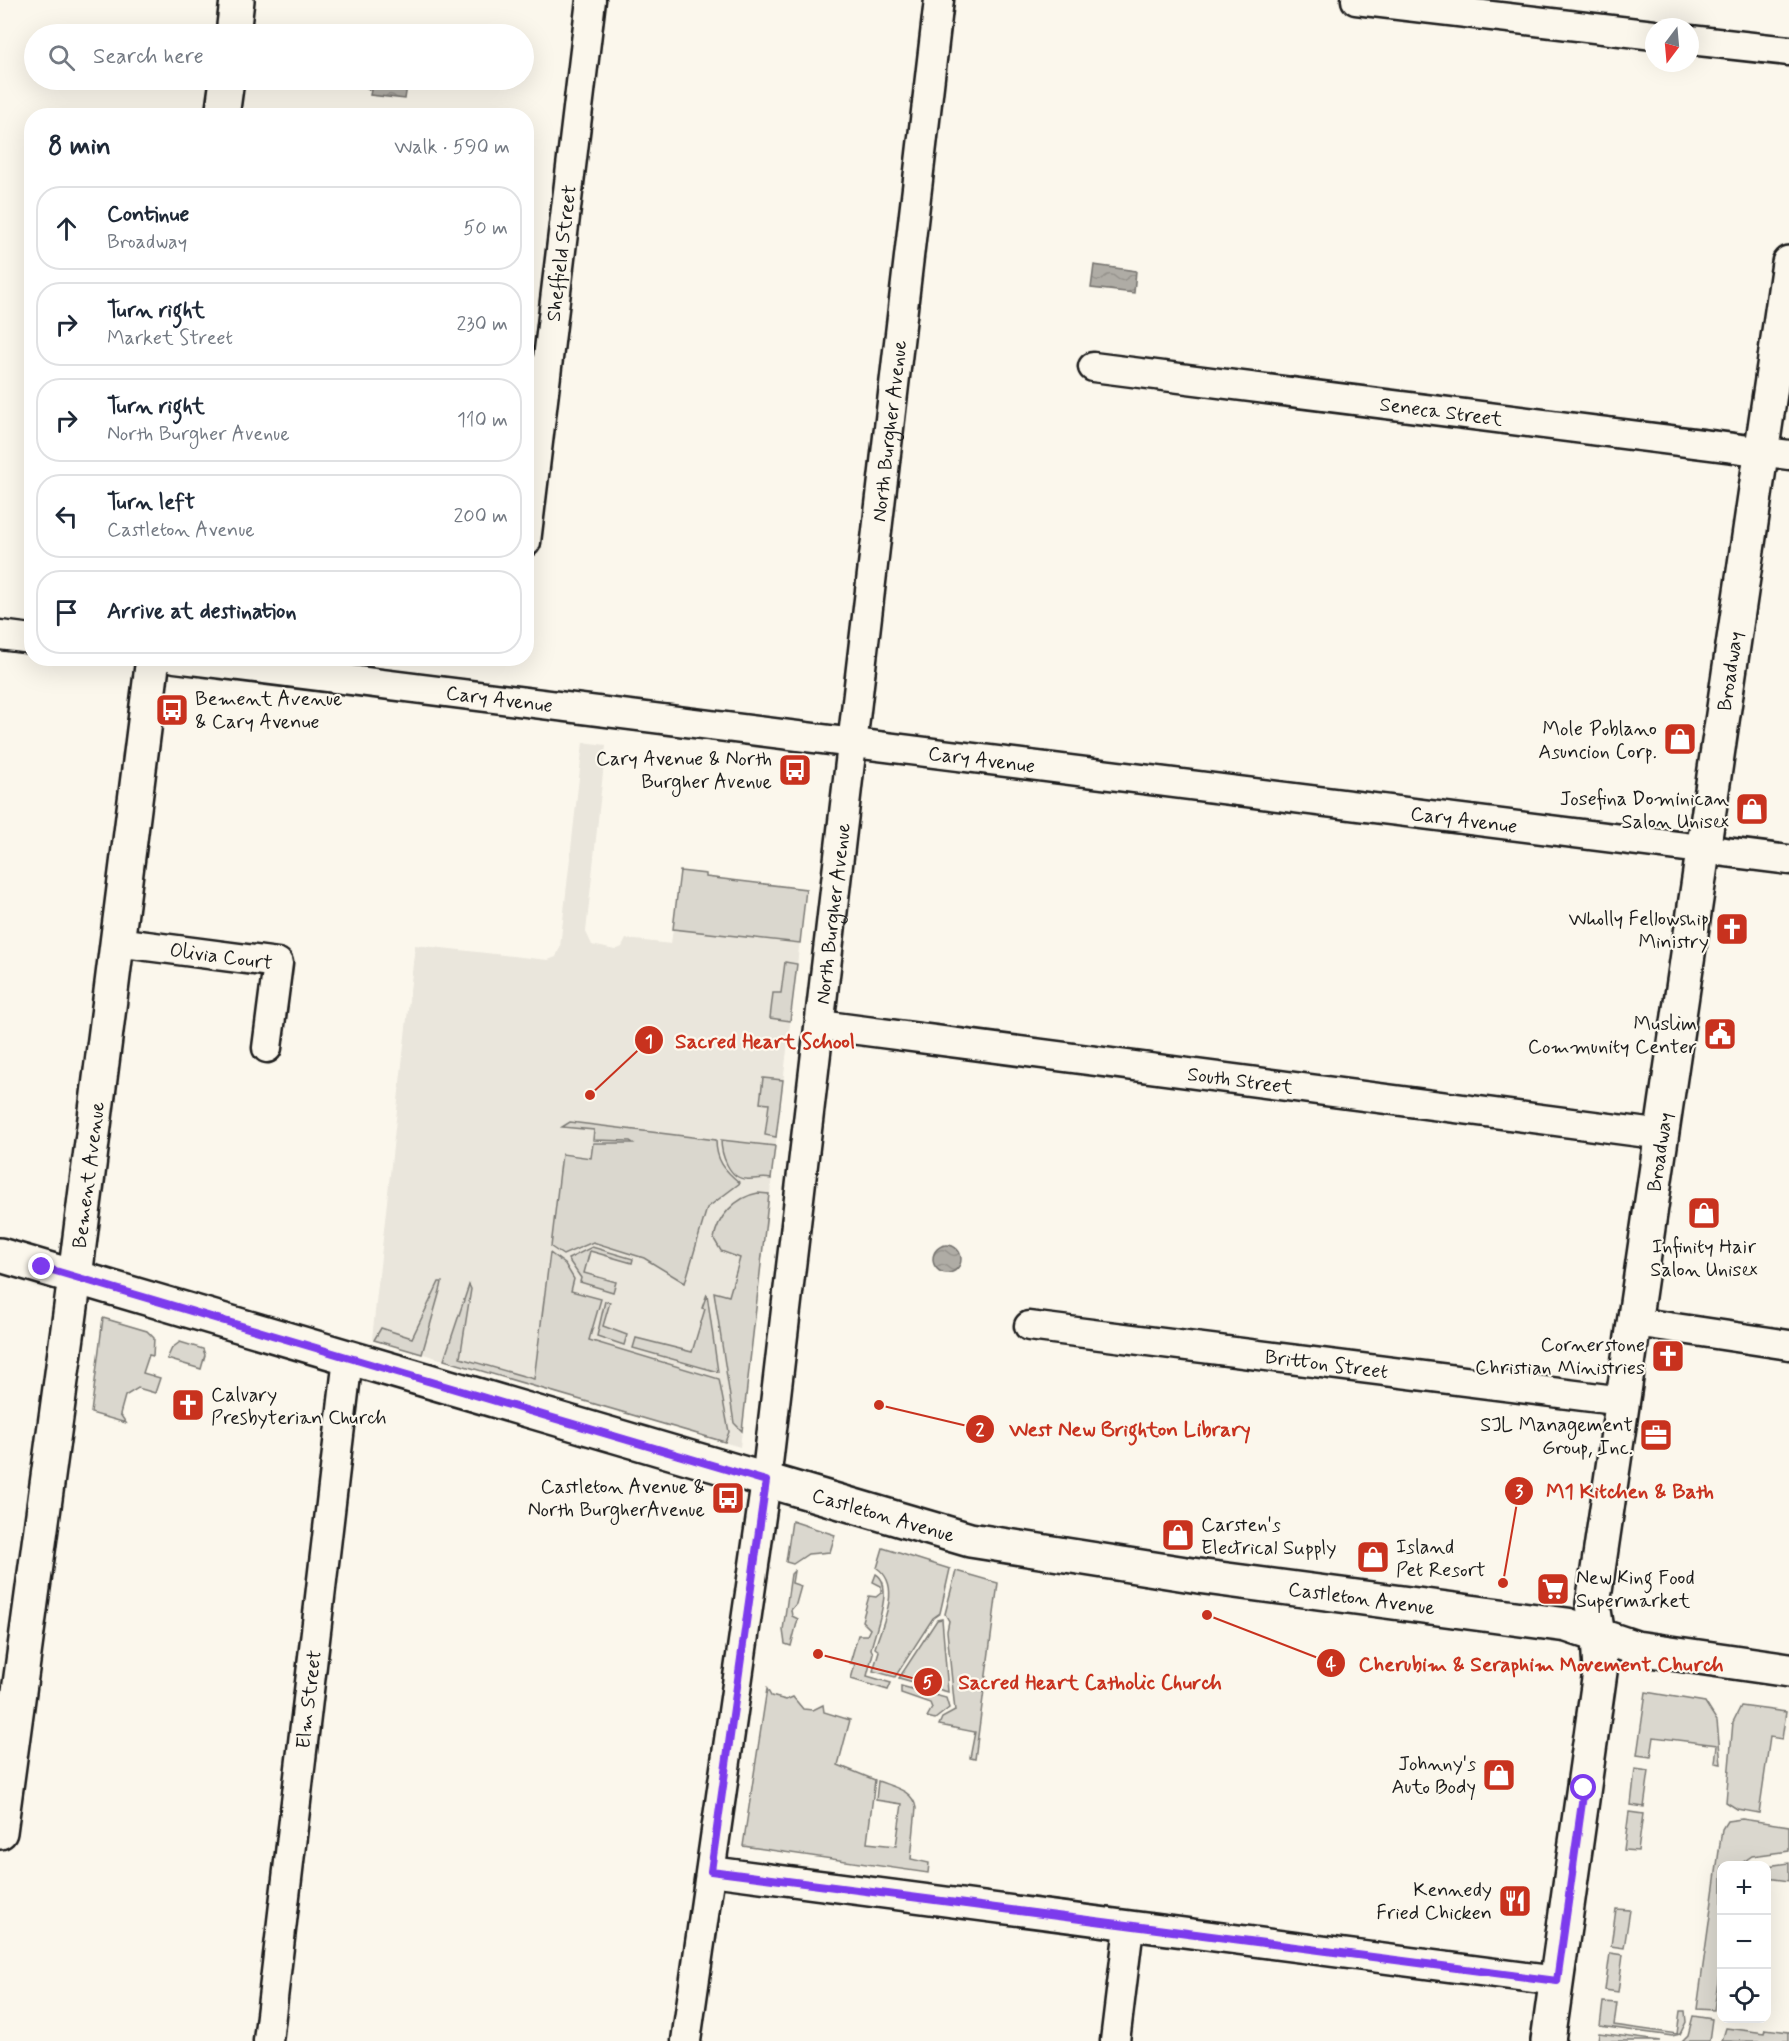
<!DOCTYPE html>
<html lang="en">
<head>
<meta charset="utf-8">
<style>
  :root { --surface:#fff; --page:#f6f6f7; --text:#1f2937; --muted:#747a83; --line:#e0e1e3 }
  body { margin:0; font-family:Mynerve,sans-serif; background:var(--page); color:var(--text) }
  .controls { position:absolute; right:18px; bottom:18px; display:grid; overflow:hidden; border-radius:12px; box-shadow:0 6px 24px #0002 }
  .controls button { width:54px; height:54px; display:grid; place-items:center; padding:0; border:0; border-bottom:2px solid var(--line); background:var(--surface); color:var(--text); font:30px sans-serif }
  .compass { position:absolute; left:1645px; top:18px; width:54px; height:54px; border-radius:50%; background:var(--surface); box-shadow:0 6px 24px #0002; rotate:196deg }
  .stop { position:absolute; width:18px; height:18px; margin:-14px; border:4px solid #7c3aed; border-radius:50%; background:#fff }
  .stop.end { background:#7c3aed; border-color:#fff; box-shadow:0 2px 6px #0008 }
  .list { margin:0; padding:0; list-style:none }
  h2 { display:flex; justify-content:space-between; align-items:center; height:78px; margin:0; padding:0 24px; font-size:26px }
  h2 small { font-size:20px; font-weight:400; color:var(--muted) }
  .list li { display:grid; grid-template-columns:39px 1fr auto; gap:18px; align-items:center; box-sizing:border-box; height:84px; margin:0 12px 12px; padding:0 12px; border:2px solid var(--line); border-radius:24px }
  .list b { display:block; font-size:22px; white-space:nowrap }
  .list p { margin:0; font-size:20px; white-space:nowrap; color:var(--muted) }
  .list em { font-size:20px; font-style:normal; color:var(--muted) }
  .icon { flex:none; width:33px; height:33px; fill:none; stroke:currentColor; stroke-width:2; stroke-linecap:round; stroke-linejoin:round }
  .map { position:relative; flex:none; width:1789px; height:2041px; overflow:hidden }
  .search { position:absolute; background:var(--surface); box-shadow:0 6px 24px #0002; left:24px; top:24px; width:510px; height:66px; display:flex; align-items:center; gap:15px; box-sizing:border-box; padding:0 21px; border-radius:33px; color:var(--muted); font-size:22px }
  .panel { position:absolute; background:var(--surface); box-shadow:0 6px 24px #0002; left:24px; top:108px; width:510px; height:558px; border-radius:24px }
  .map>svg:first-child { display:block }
  .built { fill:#eae6dc }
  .green { fill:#dad7ce; stroke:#7b7a75; stroke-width:1.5 }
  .water { fill:url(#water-waves); stroke:#74726e; stroke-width:1.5 }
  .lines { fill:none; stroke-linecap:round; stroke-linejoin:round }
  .minor-casing { stroke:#1c1c1c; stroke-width:33 }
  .tertiary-casing { stroke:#1c1c1c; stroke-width:38 }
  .minor { stroke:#fbf7ec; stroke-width:28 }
  .tertiary { stroke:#fbf7ec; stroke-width:33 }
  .route { stroke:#7c3aed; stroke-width:8 }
  .labels { text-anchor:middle; stroke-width:4.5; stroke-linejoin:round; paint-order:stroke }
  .street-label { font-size:20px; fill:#1c1c1c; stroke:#fbf7ec }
  .poi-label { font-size:20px; fill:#1c1c1c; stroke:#fbf7ec; text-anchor:end }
  .leader { fill:none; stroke:#c8321e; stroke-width:2 }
  .callout-dot { fill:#c8321e; stroke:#fbf7ec; stroke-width:2 }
  .mark-label { font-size:18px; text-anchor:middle; font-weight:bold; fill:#fff }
  .callout-label { font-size:21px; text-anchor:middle; font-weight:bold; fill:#c8321e; stroke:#fbf7ec; stroke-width:4.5; stroke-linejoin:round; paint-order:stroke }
</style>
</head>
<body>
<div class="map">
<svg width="1789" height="2041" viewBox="0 0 1789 2041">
  <defs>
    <pattern id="water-waves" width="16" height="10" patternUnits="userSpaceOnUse" patternTransform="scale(1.5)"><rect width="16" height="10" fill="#afaca5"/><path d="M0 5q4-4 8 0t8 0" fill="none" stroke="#96938d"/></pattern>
  </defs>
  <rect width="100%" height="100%" fill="#fbf7ec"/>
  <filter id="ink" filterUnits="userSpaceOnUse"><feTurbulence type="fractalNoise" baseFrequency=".0167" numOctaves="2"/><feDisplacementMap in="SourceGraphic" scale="12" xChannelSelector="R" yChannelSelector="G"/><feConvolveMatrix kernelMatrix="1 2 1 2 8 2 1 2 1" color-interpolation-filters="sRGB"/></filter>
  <g filter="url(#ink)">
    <!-- built -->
    <path class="built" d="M 583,742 L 606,745 L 586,932 L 592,945 L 615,950 L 622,947 L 626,939 L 671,944 L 680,871 L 706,874 L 706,877 L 806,889 L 740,1447 L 372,1339 L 415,945 L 548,960 L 556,957 L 560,947 Z"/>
    <!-- green -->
    <g class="green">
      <path d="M 680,871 L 706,874 L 706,877 L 806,889 L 800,943 L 673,929 Z"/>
      <path d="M 785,962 L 797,964 L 790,1021 L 770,1018 L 773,993 L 781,993 Z"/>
      <path d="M 763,1078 L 783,1080 L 776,1137 L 765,1135 L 769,1104 L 760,1103 Z"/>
      <path d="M 570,1122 L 716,1140 C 716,1160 724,1170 740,1183 L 707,1208 L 685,1283 L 644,1258 L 593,1242 L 563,1255 L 551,1247 L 562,1154 L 591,1158 L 593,1143 L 633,1143 L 630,1141 L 593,1140 L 594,1130 L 562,1127 Z"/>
      <path d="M 721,1140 L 775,1146 L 771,1179 C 762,1177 754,1180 746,1179 C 729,1179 721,1154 721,1140 Z"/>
      <path d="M 758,1193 L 769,1194 L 742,1431 L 734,1423 L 714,1292 L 729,1296 L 740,1258 L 721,1251 L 714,1239 C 717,1218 735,1197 758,1193 Z"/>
      <path d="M 592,1247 L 633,1259 L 632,1263 L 590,1251 L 584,1273 L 616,1282 L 613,1292 L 580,1282 L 581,1278 L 568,1259 Z"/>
      <path d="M 550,1253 L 565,1264 L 574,1279 L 571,1291 L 601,1299 L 589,1340 L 719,1379 L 729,1432 L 725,1442 L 444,1360 L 469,1285 L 471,1289 L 460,1358 L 534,1379 Z"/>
      <path d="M 439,1282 L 442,1282 L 441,1287 L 422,1354 L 374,1340 L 381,1328 L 412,1338 Z"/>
      <path d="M 707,1294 L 718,1372 L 633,1348 L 636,1338 L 692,1352 L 705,1309 L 702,1308 Z"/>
      <path d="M 605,1301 L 610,1302 L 603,1326 L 627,1335 L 624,1345 L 597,1336 Z"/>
      <path d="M 103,1318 L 147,1331 L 154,1338 L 153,1356 L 149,1355 L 143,1373 L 160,1378 L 155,1393 L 138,1388 L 125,1396 L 120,1414 L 126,1423 L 91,1413 Z"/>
      <path d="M 180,1342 L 203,1349 L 205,1355 L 201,1369 L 167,1359 L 172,1348 Z"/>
      <path d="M 792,1521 L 835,1535 L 830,1552 L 808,1554 L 793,1564 L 786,1562 Z"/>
      <path d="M 883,1548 L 950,1569 L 940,1613 L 933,1618 L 895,1677 L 873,1671 L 879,1651 L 875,1648 C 882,1623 903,1586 877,1568 Z"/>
      <path d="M 794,1571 L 792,1583 L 801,1586 L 796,1604 L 791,1610 L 792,1616 L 798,1619 L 791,1646 L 785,1644 L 783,1630 L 791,1574 Z"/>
      <path d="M 956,1571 L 998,1583 L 975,1759 L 970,1758 L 975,1732 L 939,1725 L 942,1718 L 955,1711 L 947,1631 L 949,1621 L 945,1614 Z"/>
      <path d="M 876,1574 C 895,1585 875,1630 871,1649 L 873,1653 L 867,1676 L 891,1683 L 888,1690 L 851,1679 L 855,1664 L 850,1663 L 858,1635 L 867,1635 L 870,1629 L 862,1621 L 869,1596 L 876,1597 L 881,1593 L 881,1586 L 873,1582 Z"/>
      <path d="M 942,1619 L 948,1692 L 899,1678 L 937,1620 Z"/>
      <path d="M 901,1686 L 946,1698 L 949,1708 L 935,1719 L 927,1717 L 932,1708 L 930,1703 L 901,1693 Z"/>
      <path d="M 767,1689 L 771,1696 L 786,1700 L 793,1697 L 803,1709 L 813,1710 L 823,1705 L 824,1712 L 850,1720 L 838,1765 L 875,1780 L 867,1843 L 896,1846 L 902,1804 L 876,1800 L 878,1781 C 893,1787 913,1790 916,1808 L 911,1859 L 929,1863 L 928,1873 L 743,1846 Z"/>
      <path d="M 1646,1692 L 1705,1702 L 1717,1721 L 1721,1764 L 1715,1763 L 1717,1745 L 1654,1737 L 1651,1757 L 1637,1755 Z"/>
      <path d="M 1741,1706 L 1786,1712 L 1782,1739 L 1770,1737 L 1759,1813 L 1737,1809 L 1726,1802 L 1733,1722 Z"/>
      <path d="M 1635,1769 L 1649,1771 L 1644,1807 L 1631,1805 Z"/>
      <path d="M 1629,1812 L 1643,1814 L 1638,1851 L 1624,1850 Z"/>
      <path d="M 1742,1819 L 1789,1826 L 1789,1851 L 1752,1856 L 1739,1865 L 1722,1866 L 1722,1953 L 1714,2010 L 1697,2009 L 1722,1829 L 1727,1821 Z"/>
      <path d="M 1789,1863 L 1789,1881 L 1767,1878 L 1767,1866 Z"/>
      <path d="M 1616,1909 L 1630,1910 L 1624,1948 L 1611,1946 Z"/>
      <path d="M 1610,1953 L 1623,1955 L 1618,1992 L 1605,1990 Z"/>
      <path d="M 1603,2002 L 1617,2003 L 1614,2025 L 1677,2034 L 1680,2012 L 1685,2012 L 1686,2022 L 1680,2034 L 1672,2036 L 1600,2026 Z"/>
      <path d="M 1693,2016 L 1712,2019 L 1709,2041 L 1682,2041 L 1688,2035 Z"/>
      <path d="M 1726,2028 L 1765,2033 L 1766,2029 L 1789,2032 L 1789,2041 L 1722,2041 Z"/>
      <path d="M 1599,2033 L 1660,2041 L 1598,2041 Z"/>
    </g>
    <!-- water -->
    <g class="water">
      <path d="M 368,80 L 408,80 L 405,99 L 370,95 L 371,90 L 367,89 Z"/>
      <path d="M 1094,265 L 1136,271 L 1134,293 L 1091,288 Z"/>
      <circle cx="947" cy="1259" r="14"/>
    </g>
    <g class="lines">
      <!-- minor casing -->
      <g class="minor-casing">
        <g id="minor">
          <path d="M 1356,0 L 1654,35"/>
          <path d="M 1690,40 L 1789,51"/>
          <path id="s1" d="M 1093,367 L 1789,455"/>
          <path id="s2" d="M 526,542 L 591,0"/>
          <path d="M 0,635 L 32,639"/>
          <path id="s3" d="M 175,658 L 1789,860"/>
          <path id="s4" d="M 116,942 L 278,963 L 267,1048"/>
          <path id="s5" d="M 820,1025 L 1663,1135"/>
          <path d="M 1635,1322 L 1789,1345"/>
          <path id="s6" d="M 1029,1326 L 1623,1401"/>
          <path d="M 711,1871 L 1557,1981"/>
          <path id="s7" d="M 268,2041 L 348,1358"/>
          <path id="s8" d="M 686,2041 L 766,1481 L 939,0"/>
          <path d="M 1115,2041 L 1129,1927"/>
        </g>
      </g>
      <!-- tertiary casing -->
      <g class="tertiary-casing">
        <g id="tertiary">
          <path d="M 233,34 L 237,0"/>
          <path d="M 222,116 L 227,80"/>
          <path id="s9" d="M 0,1255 L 970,1540 L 1205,1577 L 1567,1625 L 1636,1648 L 1789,1670"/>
          <path id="s10" d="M 0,1832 L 75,1277 L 153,658"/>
          <path id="s11" d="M 1548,2041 L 1600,1672 L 1598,1636 L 1593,1604 L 1789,263"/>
        </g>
      </g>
      <!-- minor -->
      <use href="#minor" class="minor"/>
      <!-- tertiary -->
      <use href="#tertiary" class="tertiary"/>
    </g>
  </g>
  <g class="lines" filter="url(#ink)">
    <!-- route -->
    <path class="route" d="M 42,1267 L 766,1481 L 711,1871 L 1557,1981 L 1584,1788"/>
  </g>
  <!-- icons -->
  <defs>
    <g id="bus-square" transform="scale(1.725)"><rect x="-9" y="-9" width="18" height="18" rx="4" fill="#c8321e" stroke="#fbf7ec"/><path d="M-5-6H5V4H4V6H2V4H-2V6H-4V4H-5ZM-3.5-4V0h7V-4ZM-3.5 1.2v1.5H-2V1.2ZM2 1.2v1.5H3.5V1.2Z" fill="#fff"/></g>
    <g id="shop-square" transform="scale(1.725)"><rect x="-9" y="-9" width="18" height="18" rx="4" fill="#c8321e" stroke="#fbf7ec"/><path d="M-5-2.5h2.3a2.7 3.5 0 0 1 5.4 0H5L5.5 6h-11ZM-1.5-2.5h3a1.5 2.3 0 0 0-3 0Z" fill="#fff"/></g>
    <g id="church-square" transform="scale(1.725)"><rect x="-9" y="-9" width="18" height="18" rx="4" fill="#c8321e" stroke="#fbf7ec"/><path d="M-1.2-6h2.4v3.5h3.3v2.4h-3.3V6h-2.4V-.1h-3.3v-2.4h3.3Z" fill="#fff"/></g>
    <g id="civic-square" transform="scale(1.725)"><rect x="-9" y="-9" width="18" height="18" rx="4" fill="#c8321e" stroke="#fbf7ec"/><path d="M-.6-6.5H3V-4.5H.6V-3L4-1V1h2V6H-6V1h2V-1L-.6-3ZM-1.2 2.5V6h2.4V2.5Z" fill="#fff"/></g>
    <g id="office-square" transform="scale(1.725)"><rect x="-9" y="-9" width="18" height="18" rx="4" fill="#c8321e" stroke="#fbf7ec"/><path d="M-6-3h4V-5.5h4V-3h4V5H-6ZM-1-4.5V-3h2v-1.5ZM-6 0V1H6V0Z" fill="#fff"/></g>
    <g id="supermarket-square" transform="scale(1.725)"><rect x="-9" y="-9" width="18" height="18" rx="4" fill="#c8321e" stroke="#fbf7ec"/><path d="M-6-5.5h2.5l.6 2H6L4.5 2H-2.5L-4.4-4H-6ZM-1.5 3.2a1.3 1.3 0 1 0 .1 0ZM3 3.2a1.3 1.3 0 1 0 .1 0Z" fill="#fff"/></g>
    <g id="restaurant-square" transform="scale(1.725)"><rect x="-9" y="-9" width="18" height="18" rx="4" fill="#c8321e" stroke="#fbf7ec"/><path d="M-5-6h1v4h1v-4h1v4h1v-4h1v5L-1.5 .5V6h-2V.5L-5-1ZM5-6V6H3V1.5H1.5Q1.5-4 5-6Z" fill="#fff"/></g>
  </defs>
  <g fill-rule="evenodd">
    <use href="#bus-square" x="172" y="710"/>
    <use href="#shop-square" x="1680" y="739"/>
    <use href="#bus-square" x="795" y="770"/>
    <use href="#shop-square" x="1752" y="809"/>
    <use href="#church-square" x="1732" y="929"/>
    <use href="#civic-square" x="1720" y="1034"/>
    <use href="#shop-square" x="1704" y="1213"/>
    <use href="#church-square" x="1668" y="1356"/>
    <use href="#church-square" x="188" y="1405"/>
    <use href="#office-square" x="1656" y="1435"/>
    <use href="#bus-square" x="728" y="1498"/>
    <use href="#shop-square" x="1178" y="1535"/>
    <use href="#shop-square" x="1373" y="1557"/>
    <use href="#supermarket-square" x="1553" y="1589"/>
    <use href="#shop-square" x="1499" y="1775"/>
    <use href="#restaurant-square" x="1515" y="1901"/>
  </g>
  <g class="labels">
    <!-- street labels -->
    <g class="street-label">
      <text dy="7" stroke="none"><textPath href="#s2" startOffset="291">Sheffield Street</textPath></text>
      <text dy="7" stroke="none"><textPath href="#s1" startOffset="351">Seneca Street</textPath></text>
      <text dy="7" stroke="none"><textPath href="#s8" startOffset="1623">North Burgher Avenue</textPath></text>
      <text dy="7" stroke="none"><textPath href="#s11" startOffset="1384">Broadway</textPath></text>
      <text dy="7" stroke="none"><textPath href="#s3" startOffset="327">Cary Avenue</textPath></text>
      <text dy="7" stroke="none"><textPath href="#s3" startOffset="813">Cary Avenue</textPath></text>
      <text dy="7" stroke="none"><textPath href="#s3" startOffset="1299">Cary Avenue</textPath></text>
      <text dy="7" stroke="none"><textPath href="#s8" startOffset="1137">North Burgher Avenue</textPath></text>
      <text dy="7" stroke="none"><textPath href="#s4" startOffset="106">Olivia Court</textPath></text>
      <text dy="7" stroke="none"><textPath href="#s5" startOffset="424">South Street</textPath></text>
      <text dy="7" stroke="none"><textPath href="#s11" startOffset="898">Broadway</textPath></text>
      <text dy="7" stroke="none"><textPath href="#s10" startOffset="663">Bement Avenue</textPath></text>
      <text dy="7" stroke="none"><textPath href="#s6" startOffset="300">Britton Street</textPath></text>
      <text dy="7" stroke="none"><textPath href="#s9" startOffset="921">Castleton Avenue</textPath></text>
      <text dy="7" stroke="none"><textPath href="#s9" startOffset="1407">Castleton Avenue</textPath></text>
      <text dy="7" stroke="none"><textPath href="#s7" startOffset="344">Elm Street</textPath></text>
    </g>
    <!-- poi labels -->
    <g class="poi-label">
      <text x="195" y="705" text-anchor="start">Bement Avenue<tspan x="195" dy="23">&amp; Cary Avenue</tspan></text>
      <text x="1657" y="735">Mole Poblano<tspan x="1657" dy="23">Asuncion Corp.</tspan></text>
      <text x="772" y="765">Cary Avenue &amp; North<tspan x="772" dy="23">Burgher Avenue</tspan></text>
      <text x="1729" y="805">Josefina Dominican<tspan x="1729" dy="23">Salon Unisex</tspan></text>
      <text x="1709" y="925">Wholly Fellowship<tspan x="1709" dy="23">Ministry</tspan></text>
      <text x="1697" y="1030">Muslim<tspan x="1697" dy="23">Community Center</tspan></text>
      <text x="1704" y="1253" text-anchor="middle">Infinity Hair<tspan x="1704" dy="23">Salon Unisex</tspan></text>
      <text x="1645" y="1351">Cornerstone<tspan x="1645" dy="23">Christian Ministries</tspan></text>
      <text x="211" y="1401" text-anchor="start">Calvary<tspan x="211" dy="23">Presbyterian Church</tspan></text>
      <text x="1633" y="1431">SJL Management<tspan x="1633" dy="23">Group, Inc.</tspan></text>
      <text x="705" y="1493">Castleton Avenue &amp;<tspan x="705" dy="23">North BurgherAvenue</tspan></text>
      <text x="1201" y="1531" text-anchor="start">Carsten's<tspan x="1201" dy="23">Electrical Supply</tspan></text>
      <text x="1396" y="1553" text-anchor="start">Island<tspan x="1396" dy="23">Pet Resort</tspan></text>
      <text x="1576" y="1584" text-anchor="start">New King Food<tspan x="1576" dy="23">Supermarket</tspan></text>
      <text x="1476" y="1770">Johnny's<tspan x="1476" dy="23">Auto Body</tspan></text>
      <text x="1492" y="1896">Kennedy<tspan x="1492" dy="23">Fried Chicken</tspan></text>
    </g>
  </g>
  <!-- callouts -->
  <path class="leader" d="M590 1095L649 1040M879 1405L980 1429M1503 1583L1519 1491M1207 1615L1331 1663M818 1654L928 1682"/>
  <g class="callout-dot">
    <circle cx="590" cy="1095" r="6"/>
    <circle cx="879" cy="1405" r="6"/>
    <circle cx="1503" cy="1583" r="6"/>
    <circle cx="1207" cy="1615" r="6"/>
    <circle cx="818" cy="1654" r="6"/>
    <circle cx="649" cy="1040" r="15"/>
    <circle cx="980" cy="1429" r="15"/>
    <circle cx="1519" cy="1491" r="15"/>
    <circle cx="1331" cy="1663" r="15"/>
    <circle cx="928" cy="1682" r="15"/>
  </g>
  <g class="mark-label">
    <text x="649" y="1047">1</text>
    <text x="980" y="1435">2</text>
    <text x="1519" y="1497">3</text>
    <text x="1331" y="1670">4</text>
    <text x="928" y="1688">5</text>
  </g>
  <g class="callout-label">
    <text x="765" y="1048">Sacred Heart School</text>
    <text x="1130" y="1436">West New Brighton Library</text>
    <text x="1630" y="1498">M1 Kitchen &amp; Bath</text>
    <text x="1541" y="1671">Cherubim &amp; Seraphim Movement Church</text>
    <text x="1090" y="1689">Sacred Heart Catholic Church</text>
  </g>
</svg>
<div class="controls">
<button>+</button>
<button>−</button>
<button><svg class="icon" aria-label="locate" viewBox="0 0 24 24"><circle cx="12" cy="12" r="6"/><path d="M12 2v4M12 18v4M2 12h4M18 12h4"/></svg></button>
</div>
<svg class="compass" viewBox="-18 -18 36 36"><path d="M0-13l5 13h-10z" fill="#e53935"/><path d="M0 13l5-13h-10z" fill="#747a83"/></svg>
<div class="stop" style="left:1584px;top:1788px"></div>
<div class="stop end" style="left:42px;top:1267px"></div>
<div class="search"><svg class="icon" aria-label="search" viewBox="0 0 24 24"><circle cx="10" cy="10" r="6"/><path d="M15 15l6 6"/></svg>Search here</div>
<section class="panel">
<h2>8 min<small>Walk · 590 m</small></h2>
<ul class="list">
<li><svg class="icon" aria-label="ahead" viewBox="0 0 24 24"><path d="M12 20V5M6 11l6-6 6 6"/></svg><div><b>Continue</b><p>Broadway</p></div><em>50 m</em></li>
<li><svg class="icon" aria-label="right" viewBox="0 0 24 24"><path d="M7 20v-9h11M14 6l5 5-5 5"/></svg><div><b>Turn right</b><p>Market Street</p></div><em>230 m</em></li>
<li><svg class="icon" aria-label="right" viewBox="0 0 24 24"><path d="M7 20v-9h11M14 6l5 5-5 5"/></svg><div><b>Turn right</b><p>North Burgher Avenue</p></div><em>110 m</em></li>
<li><svg class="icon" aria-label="left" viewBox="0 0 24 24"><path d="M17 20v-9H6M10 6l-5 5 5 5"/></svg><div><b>Turn left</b><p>Castleton Avenue</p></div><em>200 m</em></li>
<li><svg class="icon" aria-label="arrive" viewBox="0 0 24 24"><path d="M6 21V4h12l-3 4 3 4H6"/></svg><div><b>Arrive at destination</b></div></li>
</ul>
</section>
</div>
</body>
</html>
